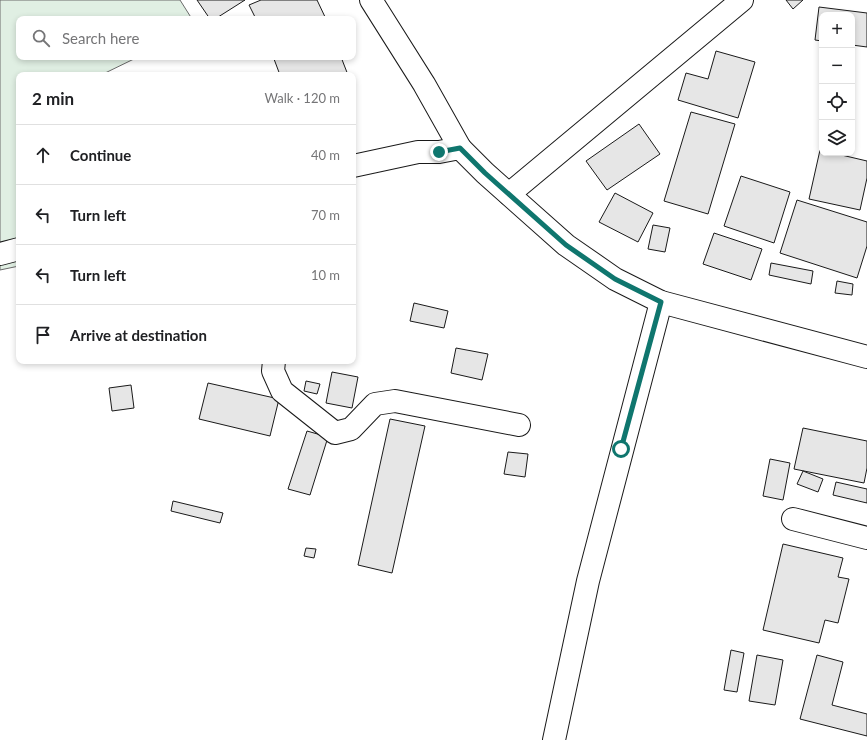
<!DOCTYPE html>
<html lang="en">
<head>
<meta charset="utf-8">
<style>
  :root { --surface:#fff; --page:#f2f2f2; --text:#202124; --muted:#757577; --line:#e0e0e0 }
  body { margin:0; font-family:Lato,sans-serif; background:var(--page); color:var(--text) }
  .controls { position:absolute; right:12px; top:12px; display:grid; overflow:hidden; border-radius:8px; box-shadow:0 2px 6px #0003 }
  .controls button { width:36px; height:36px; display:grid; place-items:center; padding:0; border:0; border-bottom:1px solid var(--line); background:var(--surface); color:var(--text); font:20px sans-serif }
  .stop { position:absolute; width:12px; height:12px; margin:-9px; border:3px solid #0f766e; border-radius:50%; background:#fff }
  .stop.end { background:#0f766e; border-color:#fff; box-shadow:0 1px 4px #0008 }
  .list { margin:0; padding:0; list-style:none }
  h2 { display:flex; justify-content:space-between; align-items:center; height:52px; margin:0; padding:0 16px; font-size:17px }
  h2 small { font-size:13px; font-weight:400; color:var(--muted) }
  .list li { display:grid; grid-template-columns:26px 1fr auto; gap:12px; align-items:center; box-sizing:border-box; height:60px; padding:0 16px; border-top:1px solid var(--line) }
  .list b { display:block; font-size:15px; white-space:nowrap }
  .list em { font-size:13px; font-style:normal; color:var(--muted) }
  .icon { flex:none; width:22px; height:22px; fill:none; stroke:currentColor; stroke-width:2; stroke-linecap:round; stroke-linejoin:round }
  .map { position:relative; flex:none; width:867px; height:740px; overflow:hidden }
  .search { position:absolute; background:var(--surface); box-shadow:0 2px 6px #0003; left:16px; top:16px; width:340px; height:44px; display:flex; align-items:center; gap:10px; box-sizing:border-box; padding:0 14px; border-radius:8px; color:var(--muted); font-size:15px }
  .panel { position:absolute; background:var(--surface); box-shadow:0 2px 6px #0003; left:16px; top:72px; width:340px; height:292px; border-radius:8px }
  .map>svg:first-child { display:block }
  .green { fill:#e0efe3; stroke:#6a6a6a }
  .building { fill:#e6e6e6; stroke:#1a1a1a }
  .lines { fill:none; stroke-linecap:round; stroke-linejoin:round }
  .minor-casing { stroke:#1a1a1a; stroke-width:24 }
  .minor { stroke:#fff; stroke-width:22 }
  .route { stroke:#0f766e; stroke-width:5 }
</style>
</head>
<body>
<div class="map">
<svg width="867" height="740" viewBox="0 0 867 740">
  <rect width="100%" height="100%" fill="#fff"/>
  <!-- green -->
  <path class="green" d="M 0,0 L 180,0 L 192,19 L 19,19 L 19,57 L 138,57 L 101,75 L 19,75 L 19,266 L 0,270 Z"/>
  <!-- building -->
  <g class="building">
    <path d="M 197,0 L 245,0 L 215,19 L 210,19 Z"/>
    <path d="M 261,0 L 317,0 L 326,19 L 256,19 L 249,5 Z"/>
    <path d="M 786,0 L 803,0 L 793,9 Z"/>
    <path d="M 819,7 L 867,13 L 867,47 L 852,45 L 852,15 L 822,15 L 822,41 L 815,40 Z"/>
    <path d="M 716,51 L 755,62 L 738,118 L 678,100 L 686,73 L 708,79 Z"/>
    <path d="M 279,57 L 341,57 L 348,75 L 280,75 L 274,59 Z"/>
    <path d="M 691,112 L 735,124 L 708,214 L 664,201 Z"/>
    <path d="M 639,124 L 660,154 L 607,190 L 586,161 Z"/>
    <path d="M 820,150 L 822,153 L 833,153 L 867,161 L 867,178 L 860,210 L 809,199 Z"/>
    <path d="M 741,176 L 790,192 L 774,243 L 724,226 Z"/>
    <path d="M 615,193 L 653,213 L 638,242 L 599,222 Z"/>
    <path d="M 797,200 L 867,222 L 867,246 L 857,278 L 780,253 Z"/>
    <path d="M 653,225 L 670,228 L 665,252 L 648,249 Z"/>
    <path d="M 714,233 L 762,249 L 751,280 L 703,264 Z"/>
    <path d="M 771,263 L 813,271 L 811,284 L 769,275 Z"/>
    <path d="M 837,281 L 853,284 L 852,295 L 835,293 Z"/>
    <path d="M 414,303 L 448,311 L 444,328 L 410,321 Z"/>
    <path d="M 456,348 L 488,354 L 482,380 L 451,373 Z"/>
    <path d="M 332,372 L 358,377 L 352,408 L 326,403 Z"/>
    <path d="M 306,381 L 320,384 L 317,394 L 304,391 Z"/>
    <path d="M 208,383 L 279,399 L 270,436 L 199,419 Z"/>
    <path d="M 131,385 L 134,408 L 112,411 L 109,388 Z"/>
    <path d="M 390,419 L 425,426 L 392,573 L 358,565 Z"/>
    <path d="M 803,428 L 867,441 L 867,468 L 864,483 L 794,469 Z"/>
    <path d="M 307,431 L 328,437 L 310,495 L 288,489 Z"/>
    <path d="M 508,452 L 528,454 L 525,477 L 504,474 Z"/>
    <path d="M 770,459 L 790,463 L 783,500 L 763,496 Z"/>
    <path d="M 803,471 L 823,479 L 818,492 L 797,484 Z"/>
    <path d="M 836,482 L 867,489 L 867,503 L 833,495 Z"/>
    <path d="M 173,501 L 223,513 L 220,523 L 171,511 Z"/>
    <path d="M 783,544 L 843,558 L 838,577 L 849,579 L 838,623 L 825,620 L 819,643 L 763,630 Z"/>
    <path d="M 306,548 L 316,549 L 314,558 L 304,556 Z"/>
    <path d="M 731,650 L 744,653 L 737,692 L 724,690 Z"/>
    <path d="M 757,655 L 783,660 L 775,705 L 749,701 Z"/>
    <path d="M 817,655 L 843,662 L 832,705 L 867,714 L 867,736 L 800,719 Z"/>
  </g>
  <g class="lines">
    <!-- minor casing -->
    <g class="minor-casing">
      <g id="minor">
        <path d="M 371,0 L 424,84 L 460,148"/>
        <path d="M 353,166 L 418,152 L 439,152 L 460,148 L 485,173 L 566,245 L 615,279 L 661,302 L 867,357"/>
        <path d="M 509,194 L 742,0"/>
        <path d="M 0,254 L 19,249"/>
        <path d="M 274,361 L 273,371 L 282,391 L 335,433 L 351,429 L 375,404 L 395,401 L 519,425"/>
        <path d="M 793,519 L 867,538"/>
        <path d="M 554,740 L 588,581 L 661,302"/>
      </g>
    </g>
    <!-- minor -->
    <use href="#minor" class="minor"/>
  </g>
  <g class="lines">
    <!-- route -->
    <path class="route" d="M 439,152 L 460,148 L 485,173 L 566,245 L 615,279 L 661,302 L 621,449"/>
  </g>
</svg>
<div class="controls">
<button>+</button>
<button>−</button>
<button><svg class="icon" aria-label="locate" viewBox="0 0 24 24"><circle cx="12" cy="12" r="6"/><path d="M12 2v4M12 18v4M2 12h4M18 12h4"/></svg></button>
<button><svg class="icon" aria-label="layers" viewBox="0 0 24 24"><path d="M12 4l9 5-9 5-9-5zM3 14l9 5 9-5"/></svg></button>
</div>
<div class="stop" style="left:621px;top:449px"></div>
<div class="stop end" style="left:439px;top:152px"></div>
<div class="search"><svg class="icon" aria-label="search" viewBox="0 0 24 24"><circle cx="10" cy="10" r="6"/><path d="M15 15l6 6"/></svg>Search here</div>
<section class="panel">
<h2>2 min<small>Walk · 120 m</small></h2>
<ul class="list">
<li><svg class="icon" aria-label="ahead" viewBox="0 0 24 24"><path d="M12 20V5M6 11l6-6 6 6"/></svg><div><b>Continue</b></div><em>40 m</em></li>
<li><svg class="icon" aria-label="left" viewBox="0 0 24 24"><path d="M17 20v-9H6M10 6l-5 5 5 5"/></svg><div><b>Turn left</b></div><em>70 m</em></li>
<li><svg class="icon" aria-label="left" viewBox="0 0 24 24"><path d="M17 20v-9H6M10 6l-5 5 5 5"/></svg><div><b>Turn left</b></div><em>10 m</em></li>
<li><svg class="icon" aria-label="arrive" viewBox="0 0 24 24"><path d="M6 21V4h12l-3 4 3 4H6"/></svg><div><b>Arrive at destination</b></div></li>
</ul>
</section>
</div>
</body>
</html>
